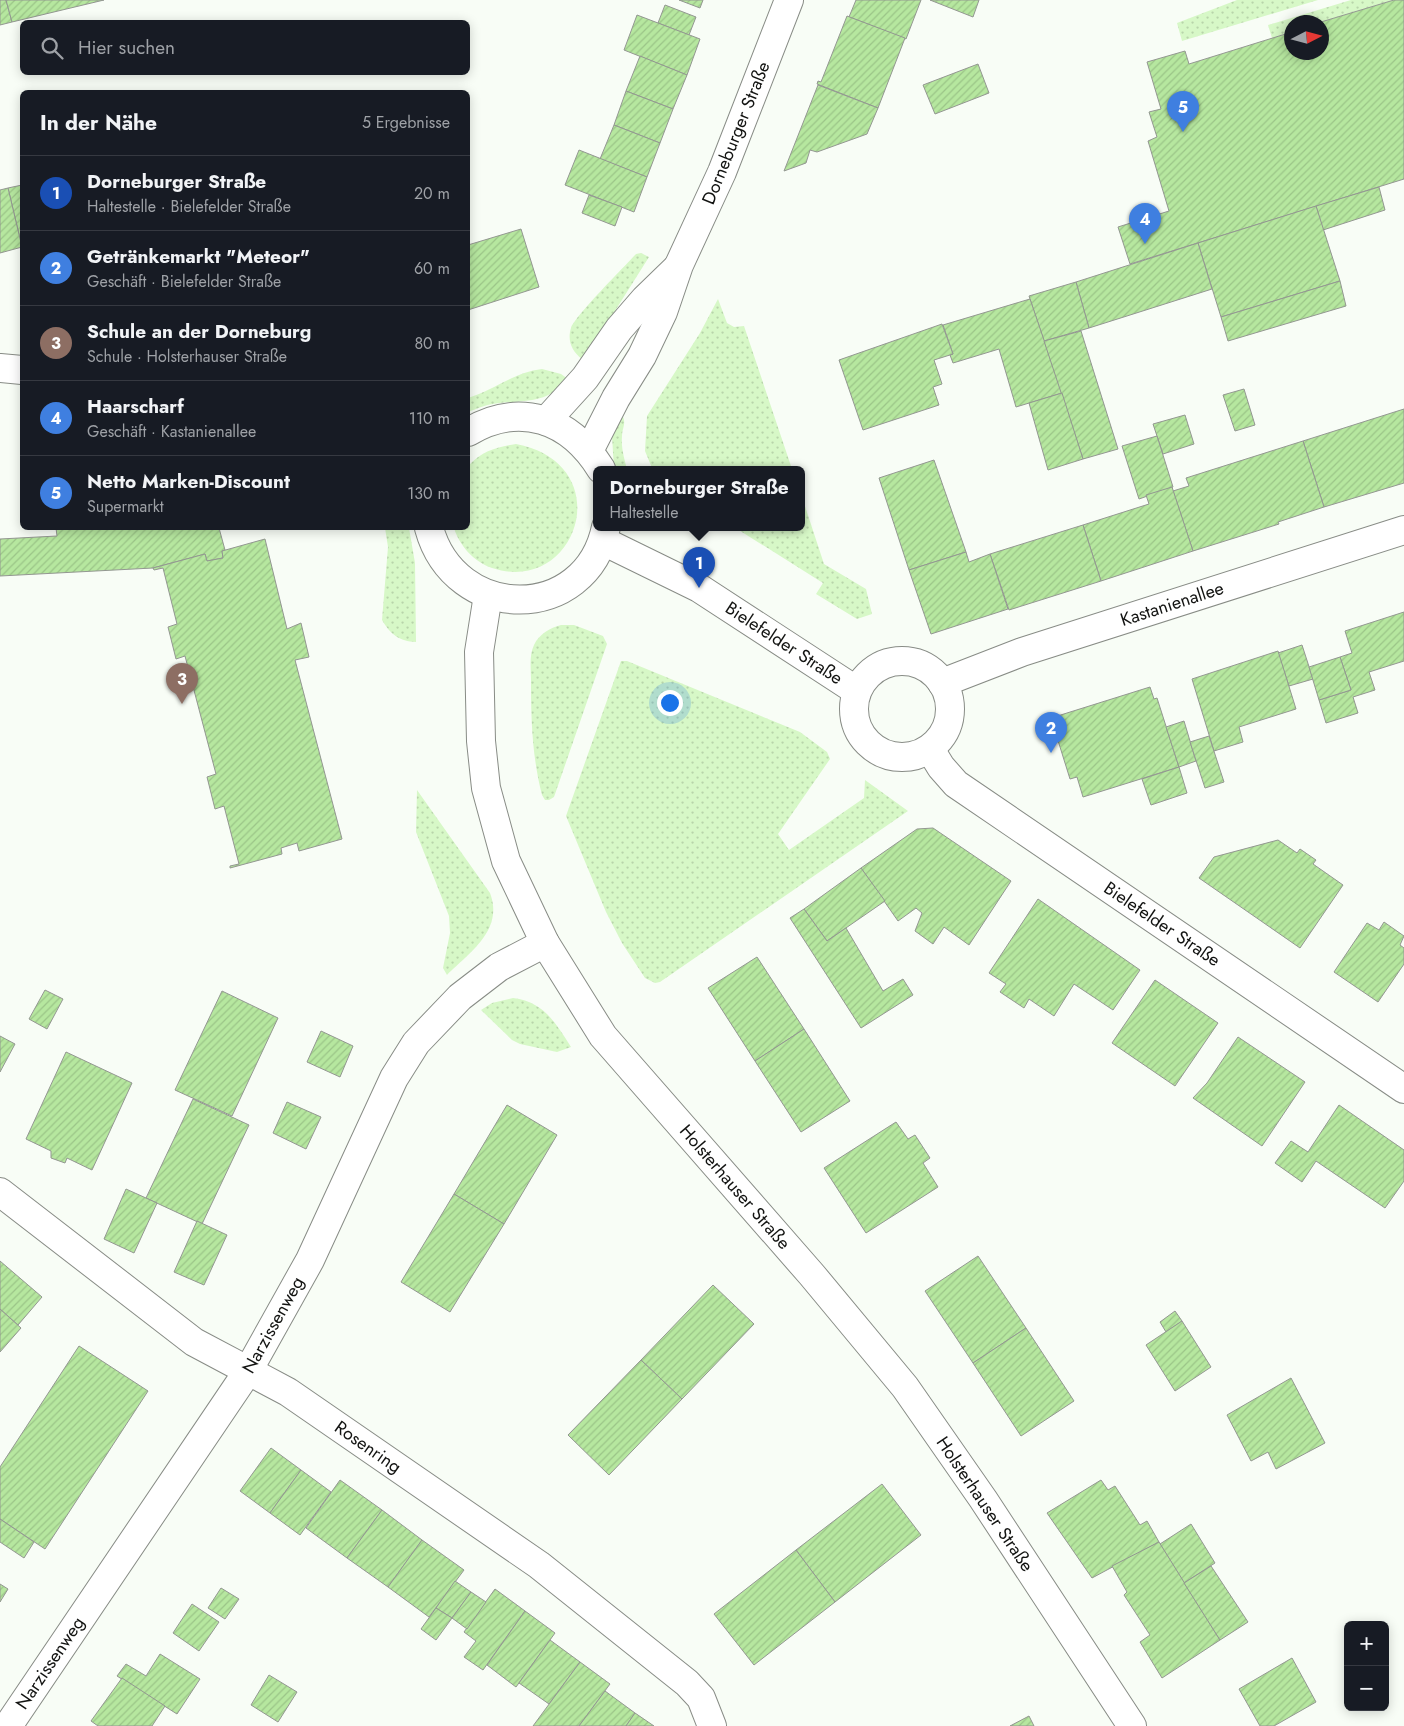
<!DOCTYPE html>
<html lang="de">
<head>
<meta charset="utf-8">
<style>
  :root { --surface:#171b24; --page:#20242c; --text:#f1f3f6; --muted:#9ea1a6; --line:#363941; --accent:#7a69e4 }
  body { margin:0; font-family:Jost,sans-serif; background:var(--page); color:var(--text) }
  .controls { position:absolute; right:15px; bottom:15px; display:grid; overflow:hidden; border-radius:8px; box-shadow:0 2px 12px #0003 }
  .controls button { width:45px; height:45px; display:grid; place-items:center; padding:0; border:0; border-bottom:1px solid var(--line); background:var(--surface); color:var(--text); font:25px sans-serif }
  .compass { position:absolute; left:1284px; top:15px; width:45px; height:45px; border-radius:50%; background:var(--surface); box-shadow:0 2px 12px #0003; rotate:84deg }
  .you { position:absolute; left:669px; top:702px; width:18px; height:18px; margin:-12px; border:4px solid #fff; border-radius:50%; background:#1a73e8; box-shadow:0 0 0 8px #1a73e833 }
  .badge { display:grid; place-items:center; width:32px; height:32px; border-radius:50%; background:var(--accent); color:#fff; font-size:16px; font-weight:700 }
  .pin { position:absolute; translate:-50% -41px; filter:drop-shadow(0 1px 2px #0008) }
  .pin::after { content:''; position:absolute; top:26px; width:18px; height:15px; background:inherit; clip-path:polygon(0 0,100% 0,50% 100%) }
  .popup { position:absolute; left:593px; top:466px; width:212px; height:65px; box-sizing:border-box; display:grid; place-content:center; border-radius:8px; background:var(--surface); filter:drop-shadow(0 1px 4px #0005); font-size:16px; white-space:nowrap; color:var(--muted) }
  .popup b { font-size:19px; color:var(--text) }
  .popup::after { content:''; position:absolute; left:50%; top:100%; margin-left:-10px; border:10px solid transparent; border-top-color:var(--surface) }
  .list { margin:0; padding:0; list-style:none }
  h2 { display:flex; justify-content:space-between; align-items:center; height:65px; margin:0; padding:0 20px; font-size:21px }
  h2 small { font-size:16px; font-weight:400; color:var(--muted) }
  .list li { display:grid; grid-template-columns:32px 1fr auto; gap:15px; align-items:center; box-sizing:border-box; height:75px; padding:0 20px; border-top:1px solid var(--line) }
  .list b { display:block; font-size:19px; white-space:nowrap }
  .list p { margin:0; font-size:16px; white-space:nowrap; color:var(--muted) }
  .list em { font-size:16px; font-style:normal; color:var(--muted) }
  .icon { flex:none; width:28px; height:28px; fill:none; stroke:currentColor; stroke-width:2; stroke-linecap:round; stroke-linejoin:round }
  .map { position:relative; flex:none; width:1404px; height:1726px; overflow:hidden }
  .search { position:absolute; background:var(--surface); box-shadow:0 2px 12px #0003; left:20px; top:20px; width:450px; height:55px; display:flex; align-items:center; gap:12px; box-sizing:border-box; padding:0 18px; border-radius:8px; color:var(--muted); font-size:19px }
  .panel { position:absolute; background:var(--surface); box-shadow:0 2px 12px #0003; left:20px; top:90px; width:450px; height:440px; border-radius:8px }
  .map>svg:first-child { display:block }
  .grass { fill:url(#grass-dots) }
  .building { fill:url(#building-hatch); stroke:#939791 }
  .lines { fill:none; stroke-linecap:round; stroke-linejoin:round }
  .street-casing { stroke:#888c86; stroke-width:30 }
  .secondary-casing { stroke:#888c86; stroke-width:30 }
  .street { stroke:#fff; stroke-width:28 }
  .secondary { stroke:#fff; stroke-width:28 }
  .labels { text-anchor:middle; stroke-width:4; stroke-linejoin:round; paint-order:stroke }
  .street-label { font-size:18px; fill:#121311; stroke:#fff }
</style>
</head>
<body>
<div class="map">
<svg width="1404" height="1726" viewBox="0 0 1404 1726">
  <defs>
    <pattern id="grass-dots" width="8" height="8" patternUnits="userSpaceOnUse" patternTransform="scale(1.25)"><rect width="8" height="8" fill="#d7f8c7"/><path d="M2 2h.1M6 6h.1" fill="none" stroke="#b8d4aa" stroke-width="1.8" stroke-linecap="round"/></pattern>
    <pattern id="building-hatch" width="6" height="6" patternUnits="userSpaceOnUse" patternTransform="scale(1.25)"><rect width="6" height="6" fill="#b6e79f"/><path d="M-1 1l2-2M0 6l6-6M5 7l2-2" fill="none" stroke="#9bc588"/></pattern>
  </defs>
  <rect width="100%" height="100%" fill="#f8fdf6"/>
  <!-- grass -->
  <g class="grass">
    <path d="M 1237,0 L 1318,0 L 1182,41 L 1177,23 Z"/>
    <path d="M 1351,0 L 1394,0 L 1321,22 L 1292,22 L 1291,32 L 1272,38 L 1268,25 Z"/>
    <path d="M 641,253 L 649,257 L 608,322 L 582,359 C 572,351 567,341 571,328 C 575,316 624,267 636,254 Z"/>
    <path d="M 718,299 L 727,323 L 734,327 L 744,326 L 792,469 L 652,468 L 645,451 L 647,416 L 700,333 Z"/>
    <path d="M 542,369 L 561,374 L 568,379 C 545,406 524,399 493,404 C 485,405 476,409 468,412 L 468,398 C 494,390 515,372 542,369 Z"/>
    <path d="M 622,415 C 627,423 622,428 622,436 C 621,447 624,458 627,469 L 614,469 L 612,436 Z"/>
    <path d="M 516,444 C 620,464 578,596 492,568 C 474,562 459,545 454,528 L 468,528 L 468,466 C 482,451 496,447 516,444 Z"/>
    <path d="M 802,497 L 824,564 L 866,589 L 872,614 L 857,619 L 816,594 L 823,583 L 734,527 L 802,527 Z"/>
    <path d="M 385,528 L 409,528 L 415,563 L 416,642 C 399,641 391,635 382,620 L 388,547 Z"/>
    <path d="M 561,625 L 574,625 L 603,636 L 607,644 L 554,797 L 549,800 L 545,800 L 542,795 C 532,756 531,719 531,680 C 531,669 529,655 534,645 C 539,634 550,628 561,625 Z"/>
    <path d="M 621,661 L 627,661 L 800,732 L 827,752 L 830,759 L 778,834 L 789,850 L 864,798 L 865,780 L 908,811 L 660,982 L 655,983 L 645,978 L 622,943 L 606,912 L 566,816 Z"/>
    <path d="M 417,790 L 490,893 C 504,930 470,952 447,975 L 443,968 L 450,933 L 449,916 L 416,832 Z"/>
    <path d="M 513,998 C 544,1002 555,1022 571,1047 L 557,1052 L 520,1044 L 512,1040 L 481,1010 L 492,1003 Z"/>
  </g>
  <!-- building -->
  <g class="building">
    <path d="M 0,0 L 6,0 L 12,22 L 0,25 Z"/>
    <path d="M 6,0 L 104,0 L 12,22 Z"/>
    <path d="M 679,0 L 703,0 L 700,8 Z"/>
    <path d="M 856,0 L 921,0 L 906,39 L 849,17 Z"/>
    <path d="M 930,0 L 979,0 L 973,17 Z"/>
    <path d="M 1394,0 L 1404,0 L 1404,179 L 1130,264 L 1118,227 L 1169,211 L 1148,141 L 1157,137 L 1149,112 L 1161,109 L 1147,62 L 1185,51 L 1189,64 L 1292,32 L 1292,52 L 1322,52 L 1321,22 Z"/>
    <path d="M 665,5 L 696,17 L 689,35 L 658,23 Z"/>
    <path d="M 637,15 L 700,39 L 687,75 L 624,50 Z"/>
    <path d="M 847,16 L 905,38 L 878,108 L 817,84 L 818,81 L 821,82 Z"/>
    <path d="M 640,56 L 687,75 L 673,109 L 626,91 Z"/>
    <path d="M 978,64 L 989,93 L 935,114 L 923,85 Z"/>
    <path d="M 818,85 L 878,108 L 867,134 L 817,152 L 810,150 L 806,163 L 784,171 Z"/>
    <path d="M 626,91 L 673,109 L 660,143 L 614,125 Z"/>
    <path d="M 614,125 L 660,143 L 647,177 L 600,159 Z"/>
    <path d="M 579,150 L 647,177 L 634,212 L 565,185 Z"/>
    <path d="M 22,185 L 22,247 L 8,188 Z"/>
    <path d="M 1379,187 L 1385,210 L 1323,230 L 1316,206 Z"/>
    <path d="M 8,188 L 22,247 L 0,253 L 0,190 Z"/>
    <path d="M 589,195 L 622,207 L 615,226 L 582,213 Z"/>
    <path d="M 1316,206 L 1340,281 L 1221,317 L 1198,243 Z"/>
    <path d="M 521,229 L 539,287 L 468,310 L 468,245 Z"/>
    <path d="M 1198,243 L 1212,289 L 1089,328 L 1076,282 Z"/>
    <path d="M 1340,281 L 1346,306 L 1228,341 L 1221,317 Z"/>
    <path d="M 1076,282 L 1089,328 L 1044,341 L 1029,296 Z"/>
    <path d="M 1030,299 L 1062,393 L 1016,407 L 999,349 L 953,363 L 950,355 L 953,354 L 943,325 Z"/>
    <path d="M 942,324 L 953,354 L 934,360 L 942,384 L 933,387 L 939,405 L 863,430 L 839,360 Z"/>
    <path d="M 1081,331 L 1118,449 L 1083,459 L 1044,341 Z"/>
    <path d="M 1244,389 L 1255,425 L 1235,431 L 1223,395 Z"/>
    <path d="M 1062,393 L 1083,459 L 1048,470 L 1029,403 Z"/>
    <path d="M 1404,409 L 1404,483 L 1324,507 L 1303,441 Z"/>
    <path d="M 1185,415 L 1194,444 L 1163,454 L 1153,424 Z"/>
    <path d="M 1157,436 L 1173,487 L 1139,499 L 1122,446 Z"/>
    <path d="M 1303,441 L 1324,507 L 1278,522 L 1279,524 L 1260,530 L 1193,551 L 1173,491 L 1189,486 L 1186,478 Z"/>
    <path d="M 934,460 L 966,552 L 909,570 L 879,478 Z"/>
    <path d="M 1172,487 L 1193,551 L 1101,581 L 1083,525 L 1149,504 L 1146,495 Z"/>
    <path d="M 1083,525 L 1101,581 L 1009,610 L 990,554 Z"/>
    <path d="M 56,528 L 219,528 L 225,550 L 222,551 L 223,558 L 207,561 L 205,554 L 153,568 L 0,576 L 0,539 L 57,536 Z"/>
    <path d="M 265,539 L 287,629 L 301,623 L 309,657 L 295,660 L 342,839 L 299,851 L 297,843 L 281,848 L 282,854 L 230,868 L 230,866 L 239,864 L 224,806 L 215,809 L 207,777 L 216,774 L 185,656 L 176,659 L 168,627 L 177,624 L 163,568 L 154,570 L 153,568 L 205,554 L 207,561 L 223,558 L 222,551 Z"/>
    <path d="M 966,552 L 969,562 L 990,554 L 1008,609 L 931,634 L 909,570 Z"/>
    <path d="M 1404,612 L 1404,661 L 1369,672 L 1375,690 L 1353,697 L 1358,713 L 1326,723 L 1319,700 L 1351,690 L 1340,657 L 1352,653 L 1345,631 Z"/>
    <path d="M 1302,645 L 1313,679 L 1289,686 L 1278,653 Z"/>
    <path d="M 1278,651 L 1296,709 L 1239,727 L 1243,742 L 1214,751 L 1192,679 Z"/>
    <path d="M 1340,657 L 1351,690 L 1319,700 L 1309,667 Z"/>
    <path d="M 1150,687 L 1154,699 L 1157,698 L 1179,767 L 1083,797 L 1077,777 L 1070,779 L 1051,718 Z"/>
    <path d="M 1184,721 L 1196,761 L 1179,767 L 1166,727 Z"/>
    <path d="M 1209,736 L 1224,782 L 1205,788 L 1190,742 Z"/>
    <path d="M 1179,767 L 1187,793 L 1151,805 L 1142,779 Z"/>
    <path d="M 933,828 L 1011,881 L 969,945 L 944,927 L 933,944 L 915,931 L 922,913 L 916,908 L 898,921 L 861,868 L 917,829 Z"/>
    <path d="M 1278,840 L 1297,853 L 1300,849 L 1316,860 L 1313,864 L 1343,885 L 1300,948 L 1199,878 L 1214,857 Z"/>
    <path d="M 861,868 L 885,901 L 827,941 L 804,909 Z"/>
    <path d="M 1038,899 L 1140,970 L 1113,1010 L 1074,984 L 1054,1016 L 1029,999 L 1024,1008 L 1000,992 L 1006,984 L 989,973 Z"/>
    <path d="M 804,909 L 827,941 L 846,928 L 883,991 L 903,979 L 913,995 L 861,1028 L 790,918 Z"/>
    <path d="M 1384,922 L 1404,936 L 1400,945 L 1404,948 L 1404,964 L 1378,1002 L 1334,972 L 1367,923 L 1379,930 Z"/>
    <path d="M 757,957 L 804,1029 L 755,1061 L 708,988 Z"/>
    <path d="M 1155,980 L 1218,1023 L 1175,1086 L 1112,1043 Z"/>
    <path d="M 45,990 L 63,999 L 47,1029 L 29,1019 Z"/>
    <path d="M 222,991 L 278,1018 L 232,1116 L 175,1090 Z"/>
    <path d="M 804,1029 L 850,1101 L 801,1132 L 755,1061 Z"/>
    <path d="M 321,1031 L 353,1046 L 340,1077 L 307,1062 Z"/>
    <path d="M 0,1036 L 15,1044 L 0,1072 Z"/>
    <path d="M 1238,1037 L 1305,1082 L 1262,1146 L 1193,1098 L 1207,1083 Z"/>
    <path d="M 66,1052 L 132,1083 L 92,1170 L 67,1158 L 65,1163 L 51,1158 L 51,1151 L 26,1139 Z"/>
    <path d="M 193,1099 L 249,1125 L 202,1224 L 146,1198 Z"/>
    <path d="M 287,1102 L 321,1117 L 306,1149 L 273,1133 Z"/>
    <path d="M 507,1105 L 557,1135 L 504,1224 L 454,1194 Z"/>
    <path d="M 1339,1105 L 1404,1150 L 1404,1181 L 1385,1208 L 1316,1161 L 1302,1182 L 1275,1163 L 1291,1141 L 1308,1152 Z"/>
    <path d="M 896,1122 L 908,1139 L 915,1135 L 930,1158 L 923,1163 L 938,1187 L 866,1233 L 824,1168 Z"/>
    <path d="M 126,1189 L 157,1203 L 134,1253 L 104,1239 Z"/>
    <path d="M 454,1194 L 504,1224 L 450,1312 L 401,1282 Z"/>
    <path d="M 197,1221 L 227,1235 L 204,1285 L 174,1272 Z"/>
    <path d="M 978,1256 L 1026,1328 L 973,1363 L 925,1291 Z"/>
    <path d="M 0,1261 L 42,1297 L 18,1325 L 0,1309 Z"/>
    <path d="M 713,1285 L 754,1324 L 682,1399 L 641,1360 Z"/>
    <path d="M 0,1309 L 21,1328 L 0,1352 Z"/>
    <path d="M 1175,1311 L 1182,1321 L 1166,1332 L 1160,1322 Z"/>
    <path d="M 1182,1321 L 1211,1367 L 1175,1391 L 1146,1345 Z"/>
    <path d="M 1026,1328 L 1074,1401 L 1021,1436 L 973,1363 Z"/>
    <path d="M 79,1346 L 148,1391 L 45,1549 L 0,1519 L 0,1467 Z"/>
    <path d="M 641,1360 L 682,1399 L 609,1475 L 568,1435 Z"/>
    <path d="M 1291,1378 L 1325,1443 L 1276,1469 L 1268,1452 L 1251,1461 L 1227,1415 Z"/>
    <path d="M 271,1448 L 301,1470 L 270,1513 L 240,1491 Z"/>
    <path d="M 301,1470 L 331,1492 L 300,1535 L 270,1513 Z"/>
    <path d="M 340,1480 L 382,1510 L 347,1558 L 306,1528 Z"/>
    <path d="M 1101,1480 L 1108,1490 L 1115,1486 L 1140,1525 L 1147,1521 L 1159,1542 L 1092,1578 L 1047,1513 Z"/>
    <path d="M 882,1484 L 921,1535 L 835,1602 L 796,1550 Z"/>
    <path d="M 382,1510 L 422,1540 L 388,1587 L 347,1558 Z"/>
    <path d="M 0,1519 L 34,1542 L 24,1558 L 0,1542 Z"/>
    <path d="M 1191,1524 L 1215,1563 L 1184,1583 L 1160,1544 Z"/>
    <path d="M 422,1540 L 464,1570 L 429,1617 L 388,1587 Z"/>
    <path d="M 1159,1542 L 1220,1640 L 1162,1678 L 1140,1642 L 1150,1635 L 1124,1595 L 1127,1592 L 1112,1566 Z"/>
    <path d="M 796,1550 L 835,1602 L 754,1665 L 714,1614 Z"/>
    <path d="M 1211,1566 L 1248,1622 L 1220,1640 L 1184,1583 Z"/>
    <path d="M 455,1581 L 471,1592 L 452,1618 L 436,1608 Z"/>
    <path d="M 0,1584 L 8,1589 L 0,1602 Z"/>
    <path d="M 221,1588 L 239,1599 L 225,1619 L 208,1608 Z"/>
    <path d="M 495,1589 L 525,1611 L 483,1670 L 464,1657 L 476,1641 L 464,1632 Z"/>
    <path d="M 471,1592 L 486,1602 L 467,1629 L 452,1618 Z"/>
    <path d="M 192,1604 L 219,1622 L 199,1651 L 173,1633 Z"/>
    <path d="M 436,1608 L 452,1618 L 436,1640 L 421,1629 Z"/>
    <path d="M 525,1611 L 555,1633 L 516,1687 L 487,1665 Z"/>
    <path d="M 550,1640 L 580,1662 L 549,1704 L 519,1683 Z"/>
    <path d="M 160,1654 L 200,1679 L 177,1714 L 117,1676 L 126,1664 L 146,1676 Z"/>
    <path d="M 1292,1658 L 1316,1702 L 1274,1726 L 1260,1726 L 1239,1689 Z"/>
    <path d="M 580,1662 L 610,1684 L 579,1726 L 533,1726 Z"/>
    <path d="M 269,1675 L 297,1692 L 278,1722 L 251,1705 Z"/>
    <path d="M 122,1678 L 165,1706 L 152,1726 L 98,1726 L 91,1721 Z"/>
    <path d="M 605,1691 L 635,1713 L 626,1726 L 579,1726 Z"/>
    <path d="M 635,1713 L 654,1726 L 626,1726 Z"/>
    <path d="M 1029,1716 L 1034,1726 L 1010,1726 Z"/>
  </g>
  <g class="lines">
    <!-- street casing -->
    <g class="street-casing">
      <g id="street">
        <path d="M 603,541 L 699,588 L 857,691"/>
        <circle cx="902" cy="709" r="48"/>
        <path d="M 942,683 L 1022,652 L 1404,530"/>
        <path d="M 930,749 L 941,767 L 956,784 L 1404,1089"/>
        <path d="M 0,1192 L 194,1342 L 288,1392 L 539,1565 L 687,1683 L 701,1698 L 712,1726"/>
        <path d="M 8,1726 L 248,1371 L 310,1260 L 394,1078 L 416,1043 L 460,997 L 499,967 L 545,943"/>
      </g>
    </g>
    <!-- secondary casing -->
    <g class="secondary-casing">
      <g id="secondary">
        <path d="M 0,368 L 22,370"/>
        <path d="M 546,421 L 585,378 L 619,329 L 645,299 L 677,268"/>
        <path d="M 468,432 C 520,401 570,419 601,469"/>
        <path d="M 589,451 L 616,398 L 642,356 L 663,312 L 679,265 L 722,172 L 789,0"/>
        <path d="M 429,528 C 455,623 586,624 606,527"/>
        <path d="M 488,595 L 479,652 L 481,741 L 486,788 L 506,861 L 545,943 L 603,1036 L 812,1275 L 905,1387 L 983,1499 L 1132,1726"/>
      </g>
    </g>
    <!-- street -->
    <use href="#street" class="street"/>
    <!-- secondary -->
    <use href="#secondary" class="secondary"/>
  </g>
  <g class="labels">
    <!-- street labels -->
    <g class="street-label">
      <text transform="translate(736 133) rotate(-68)" y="6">Dorneburger Straße</text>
      <text transform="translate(1172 604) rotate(-18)" y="6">Kastanienallee</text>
      <text transform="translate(784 643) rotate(33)" y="6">Bielefelder Straße</text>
      <text transform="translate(1162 924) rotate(34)" y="6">Bielefelder Straße</text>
      <text transform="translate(735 1187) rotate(49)" y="6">Holsterhauser Straße</text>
      <text transform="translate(273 1325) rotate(-61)" y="6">Narzissenweg</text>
      <text transform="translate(368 1447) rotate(35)" y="6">Rosenring</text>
      <text transform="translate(985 1504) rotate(56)" y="6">Holsterhauser Straße</text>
      <text transform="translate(50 1663) rotate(-56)" y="6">Narzissenweg</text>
    </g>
  </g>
</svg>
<div class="controls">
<button>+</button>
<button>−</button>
</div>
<svg class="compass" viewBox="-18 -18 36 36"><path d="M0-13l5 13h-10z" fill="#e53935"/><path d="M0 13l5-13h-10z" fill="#9ea1a6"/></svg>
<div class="you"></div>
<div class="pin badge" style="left:699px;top:588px;background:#1a4fb4">1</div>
<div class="popup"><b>Dorneburger Straße</b>Haltestelle</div>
<div class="pin badge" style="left:1051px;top:753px;background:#3f7fe0">2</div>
<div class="pin badge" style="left:182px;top:704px;background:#8d6e63">3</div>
<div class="pin badge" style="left:1145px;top:244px;background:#3f7fe0">4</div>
<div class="pin badge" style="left:1183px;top:132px;background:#3f7fe0">5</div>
<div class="search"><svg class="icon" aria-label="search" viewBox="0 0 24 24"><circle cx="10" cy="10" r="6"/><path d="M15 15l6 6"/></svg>Hier suchen</div>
<section class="panel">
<h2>In der Nähe<small>5 Ergebnisse</small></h2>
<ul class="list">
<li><span class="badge" style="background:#1a4fb4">1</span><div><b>Dorneburger Straße</b><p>Haltestelle · Bielefelder Straße</p></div><em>20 m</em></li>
<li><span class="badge" style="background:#3f7fe0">2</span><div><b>Getränkemarkt &quot;Meteor&quot;</b><p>Geschäft · Bielefelder Straße</p></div><em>60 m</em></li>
<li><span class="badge" style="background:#8d6e63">3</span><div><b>Schule an der Dorneburg</b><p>Schule · Holsterhauser Straße</p></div><em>80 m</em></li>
<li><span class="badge" style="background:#3f7fe0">4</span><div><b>Haarscharf</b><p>Geschäft · Kastanienallee</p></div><em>110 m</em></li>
<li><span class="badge" style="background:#3f7fe0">5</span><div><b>Netto Marken-Discount</b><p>Supermarkt</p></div><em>130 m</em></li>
</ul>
</section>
</div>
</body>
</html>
